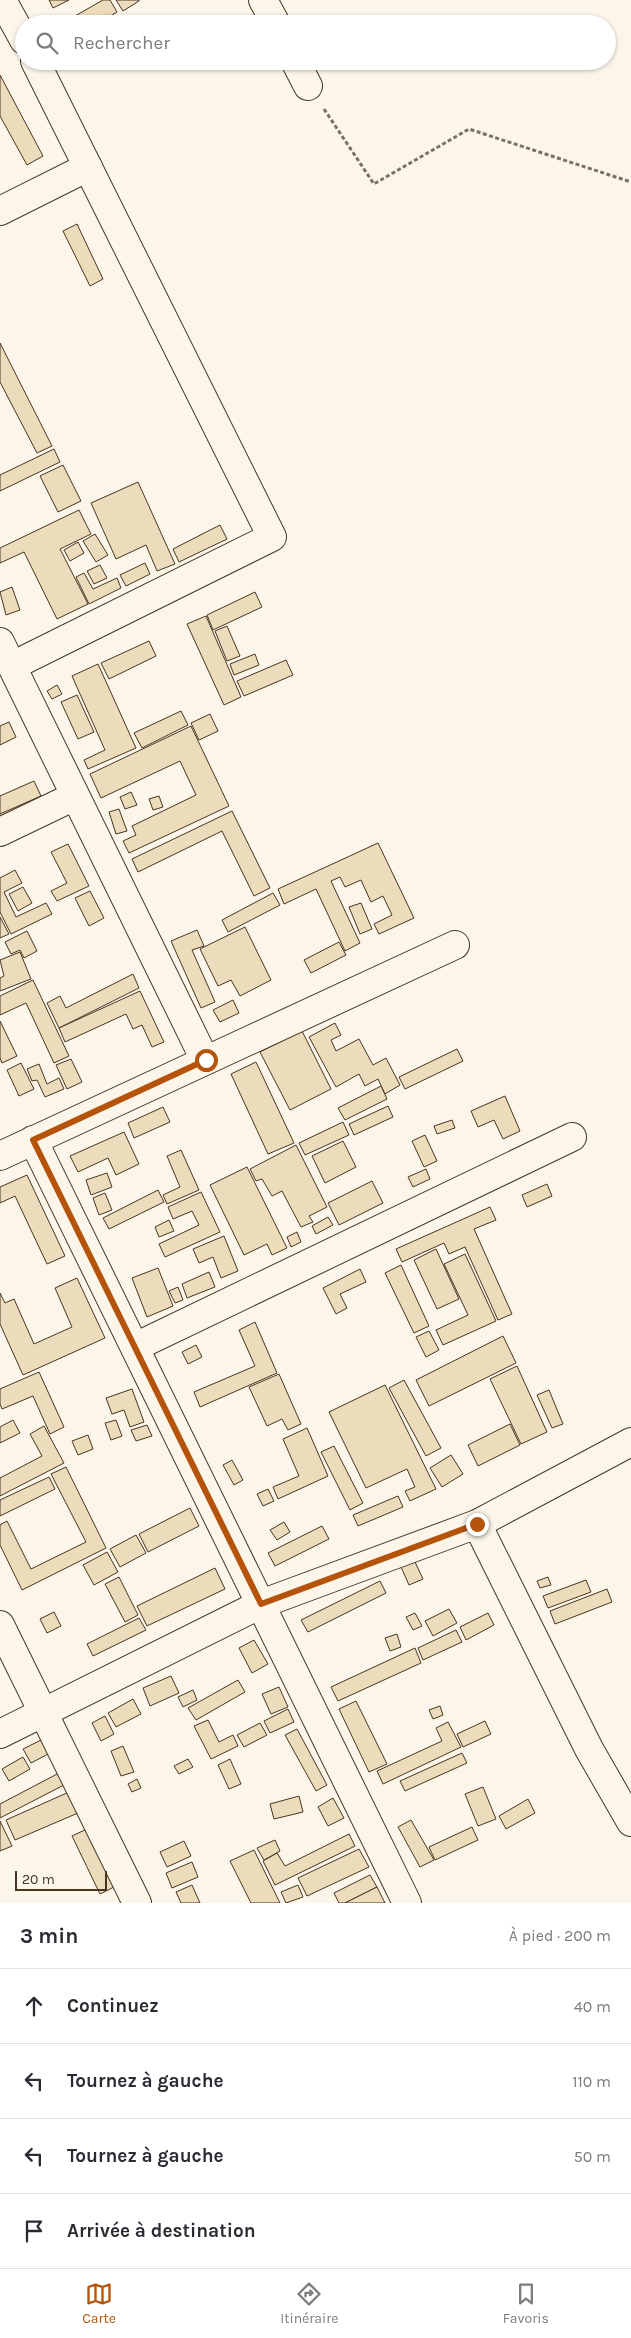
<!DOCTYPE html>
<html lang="fr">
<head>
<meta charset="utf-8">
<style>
  :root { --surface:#fff; --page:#f7f7f7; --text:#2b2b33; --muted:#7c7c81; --line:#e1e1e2; --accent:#b45309 }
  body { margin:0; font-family:Karla,sans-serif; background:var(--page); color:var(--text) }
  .scale { position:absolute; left:15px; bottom:12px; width:92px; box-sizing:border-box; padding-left:5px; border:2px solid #4a3520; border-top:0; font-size:14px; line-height:18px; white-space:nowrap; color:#4a3520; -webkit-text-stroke:4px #fbf6e9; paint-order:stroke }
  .stop { position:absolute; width:15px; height:15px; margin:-11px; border:4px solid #b45309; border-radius:50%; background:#fff }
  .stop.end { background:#b45309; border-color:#fff; box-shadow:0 1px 5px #0008 }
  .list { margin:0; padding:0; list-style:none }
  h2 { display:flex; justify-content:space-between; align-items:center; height:65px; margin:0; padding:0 20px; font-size:21px }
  h2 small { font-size:16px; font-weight:400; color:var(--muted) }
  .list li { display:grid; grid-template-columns:32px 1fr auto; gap:15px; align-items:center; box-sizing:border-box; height:75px; padding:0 20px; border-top:1px solid var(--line) }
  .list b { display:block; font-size:19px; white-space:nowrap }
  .list em { font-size:16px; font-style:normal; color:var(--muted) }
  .icon { flex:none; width:28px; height:28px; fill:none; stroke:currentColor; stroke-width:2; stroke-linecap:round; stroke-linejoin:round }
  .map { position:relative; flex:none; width:631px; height:1903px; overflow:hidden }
  .search { position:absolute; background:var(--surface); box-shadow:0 1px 4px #0004; left:15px; right:15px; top:15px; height:55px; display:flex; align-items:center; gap:12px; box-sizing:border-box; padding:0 18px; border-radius:28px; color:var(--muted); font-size:19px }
  .sheet { height:365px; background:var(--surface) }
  nav { display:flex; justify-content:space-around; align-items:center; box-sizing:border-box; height:70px; border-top:1px solid var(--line); background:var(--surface); font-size:14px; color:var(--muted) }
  nav a { display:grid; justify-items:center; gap:2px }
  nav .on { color:var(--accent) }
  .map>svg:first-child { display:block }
  .building { fill:#ecdcbc; stroke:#4a3520 }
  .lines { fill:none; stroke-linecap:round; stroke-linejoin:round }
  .street-casing { stroke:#4a3520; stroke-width:30 }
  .path { stroke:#7f6f5c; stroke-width:3; stroke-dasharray:4 2.5; stroke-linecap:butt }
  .street { stroke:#fbf6e9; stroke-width:28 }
  .route { stroke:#b45309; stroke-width:6 }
</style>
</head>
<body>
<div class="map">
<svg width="631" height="1903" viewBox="0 0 631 1903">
  <rect width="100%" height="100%" fill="#fbf6e9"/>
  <!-- building -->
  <g class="building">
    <path d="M 49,0 L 69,0 L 53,8 Z"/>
    <path d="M 103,0 L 110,0 L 117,12 L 97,24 L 61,24 Z"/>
    <path d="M 116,0 L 139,0 L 139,1 L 123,11 Z"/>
    <path d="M 0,75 L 43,156 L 27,165 L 0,116 Z"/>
    <path d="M 77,224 L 103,279 L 90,286 L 63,231 Z"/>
    <path d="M 0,343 L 52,446 L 37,453 L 0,382 Z"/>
    <path d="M 54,449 L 60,462 L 0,491 L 0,475 Z"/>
    <path d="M 63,465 L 81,501 L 58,512 L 40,476 Z"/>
    <path d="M 138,482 L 175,564 L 157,571 L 146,545 L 116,559 L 91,503 Z"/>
    <path d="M 79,510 L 91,534 L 60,549 L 88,604 L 57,619 L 24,552 L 0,563 L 0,548 Z"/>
    <path d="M 220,525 L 227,539 L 179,562 L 173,549 Z"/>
    <path d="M 95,534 L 108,555 L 96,562 L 83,541 Z"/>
    <path d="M 78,542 L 84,553 L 70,561 L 64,550 Z"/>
    <path d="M 145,563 L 150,574 L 126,586 L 120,575 Z"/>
    <path d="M 100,565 L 107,578 L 94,584 L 87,571 Z"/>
    <path d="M 84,573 L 93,589 L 117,578 L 121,588 L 89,604 L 76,577 Z"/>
    <path d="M 12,587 L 20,610 L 6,615 L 0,592 Z"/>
    <path d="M 255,592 L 262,607 L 213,630 L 207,615 Z"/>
    <path d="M 206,616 L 241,697 L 224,705 L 187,624 Z"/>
    <path d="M 227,626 L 240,656 L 227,661 L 215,631 Z"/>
    <path d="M 149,641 L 156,656 L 109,679 L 101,663 Z"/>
    <path d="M 255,654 L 259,665 L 234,675 L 230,664 Z"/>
    <path d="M 286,660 L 293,675 L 244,696 L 237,681 Z"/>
    <path d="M 98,664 L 136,748 L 88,769 L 84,760 L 105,750 L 72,676 Z"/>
    <path d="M 57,685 L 62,694 L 52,699 L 47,691 Z"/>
    <path d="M 77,695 L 94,732 L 78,739 L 61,702 Z"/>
    <path d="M 181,711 L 188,725 L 142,748 L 134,733 Z"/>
    <path d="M 210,714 L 218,731 L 199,740 L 191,723 Z"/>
    <path d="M 9,722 L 16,737 L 0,745 L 0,726 Z"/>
    <path d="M 191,726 L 229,806 L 129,853 L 123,841 L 136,835 L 132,826 L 196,795 L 180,761 L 101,798 L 90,774 Z"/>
    <path d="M 34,781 L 41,796 L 0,814 L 0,796 Z"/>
    <path d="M 131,792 L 137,805 L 125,809 L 120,797 Z"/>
    <path d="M 159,796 L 163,807 L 153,810 L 149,799 Z"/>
    <path d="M 119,809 L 127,831 L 116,834 L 109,812 Z"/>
    <path d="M 232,811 L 270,888 L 254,896 L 222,831 L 138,872 L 132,859 Z"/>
    <path d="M 378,843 L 414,918 L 379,934 L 374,924 L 392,915 L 383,896 L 371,902 L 361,880 L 345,887 L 340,877 L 331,881 L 360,943 L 345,951 L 316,889 L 284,904 L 278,889 Z"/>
    <path d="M 68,844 L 89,886 L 57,901 L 51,891 L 67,883 L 51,852 Z"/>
    <path d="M 15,870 L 22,883 L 4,892 L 16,917 L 46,903 L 52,914 L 11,934 L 0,912 L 0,878 Z"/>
    <path d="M 23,887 L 32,903 L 18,911 L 9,894 Z"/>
    <path d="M 90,891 L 104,918 L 89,926 L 75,898 Z"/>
    <path d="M 273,893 L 280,905 L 228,932 L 222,920 Z"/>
    <path d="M 361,903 L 372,929 L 360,934 L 349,907 Z"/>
    <path d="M 0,917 L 9,934 L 0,938 Z"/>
    <path d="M 245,927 L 271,980 L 240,996 L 231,980 L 218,986 L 200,949 Z"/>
    <path d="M 197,930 L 204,946 L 192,950 L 215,1002 L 201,1008 L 171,941 Z"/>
    <path d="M 27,931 L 37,951 L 24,958 L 20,950 L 11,954 L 5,942 Z"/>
    <path d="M 339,942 L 346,955 L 311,973 L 304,960 Z"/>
    <path d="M 20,952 L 31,979 L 0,991 L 0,978 L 4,976 L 0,960 Z"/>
    <path d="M 133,974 L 139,988 L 59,1028 L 47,1003 L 60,996 L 66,1008 Z"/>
    <path d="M 33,980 L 69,1056 L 54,1063 L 26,1003 L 0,1015 L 0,996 Z"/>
    <path d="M 140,991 L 164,1042 L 152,1047 L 142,1025 L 133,1029 L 126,1014 L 65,1042 L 59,1028 Z"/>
    <path d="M 233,1000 L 239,1013 L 220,1022 L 213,1010 Z"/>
    <path d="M 0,1021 L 17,1056 L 2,1063 L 0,1058 Z"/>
    <path d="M 335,1023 L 341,1035 L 331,1040 L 336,1051 L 359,1039 L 373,1065 L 386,1058 L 400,1085 L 385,1094 L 378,1079 L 365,1086 L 359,1074 L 336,1087 L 309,1037 Z"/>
    <path d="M 302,1031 L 331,1089 L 290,1110 L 260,1052 Z"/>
    <path d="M 457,1049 L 463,1061 L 405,1089 L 399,1077 Z"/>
    <path d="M 71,1059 L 82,1082 L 67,1089 L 56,1065 Z"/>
    <path d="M 256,1062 L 294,1143 L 268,1154 L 231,1074 Z"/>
    <path d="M 21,1063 L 34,1089 L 19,1096 L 7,1070 Z"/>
    <path d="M 39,1064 L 47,1084 L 59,1078 L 64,1089 L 45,1097 L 37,1080 L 32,1081 L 27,1069 Z"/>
    <path d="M 381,1086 L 387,1099 L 345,1120 L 338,1108 Z"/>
    <path d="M 505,1096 L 520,1131 L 503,1139 L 494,1120 L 478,1127 L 471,1111 Z"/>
    <path d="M 388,1106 L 393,1117 L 354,1135 L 349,1124 Z"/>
    <path d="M 163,1107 L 170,1122 L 134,1138 L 128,1123 Z"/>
    <path d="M 452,1120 L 455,1128 L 437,1134 L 434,1126 Z"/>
    <path d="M 343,1122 L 349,1135 L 305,1155 L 299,1143 Z"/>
    <path d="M 124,1132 L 139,1164 L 116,1175 L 108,1158 L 78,1172 L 70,1156 Z"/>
    <path d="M 425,1135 L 437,1161 L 424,1167 L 412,1141 Z"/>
    <path d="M 343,1141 L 356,1167 L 325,1183 L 312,1156 Z"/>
    <path d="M 296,1145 L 327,1207 L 309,1216 L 313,1222 L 301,1227 L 282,1191 L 272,1196 L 262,1179 L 256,1181 L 250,1169 Z"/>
    <path d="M 181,1150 L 199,1190 L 167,1204 L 163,1195 L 180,1187 L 167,1156 Z"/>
    <path d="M 247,1167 L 287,1248 L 272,1255 L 267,1244 L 244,1255 L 210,1185 Z"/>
    <path d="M 426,1169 L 430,1179 L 413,1187 L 408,1177 Z"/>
    <path d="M 107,1173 L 112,1187 L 91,1195 L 86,1180 Z"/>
    <path d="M 27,1175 L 65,1256 L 47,1264 L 15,1196 L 0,1203 L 0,1187 Z"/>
    <path d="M 372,1181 L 383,1203 L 339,1225 L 328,1203 Z"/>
    <path d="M 547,1184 L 552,1196 L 527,1207 L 522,1195 Z"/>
    <path d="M 158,1190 L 164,1202 L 109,1229 L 103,1218 Z"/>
    <path d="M 201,1192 L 220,1232 L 165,1257 L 159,1244 L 199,1225 L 192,1211 L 173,1219 L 168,1207 Z"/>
    <path d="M 105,1193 L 112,1210 L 99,1215 L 93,1198 Z"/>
    <path d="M 490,1207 L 496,1220 L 474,1229 L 512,1314 L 498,1320 L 465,1247 L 449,1254 L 444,1243 L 402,1262 L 396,1249 Z"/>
    <path d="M 328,1217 L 333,1225 L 316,1234 L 312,1226 Z"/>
    <path d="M 169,1220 L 174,1231 L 159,1237 L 155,1227 Z"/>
    <path d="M 297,1232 L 301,1242 L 291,1247 L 287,1237 Z"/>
    <path d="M 224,1236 L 238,1271 L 221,1278 L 213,1257 L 199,1263 L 193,1249 Z"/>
    <path d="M 436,1249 L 459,1299 L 437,1309 L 414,1260 Z"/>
    <path d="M 465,1254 L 496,1321 L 443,1345 L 436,1330 L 468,1315 L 444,1264 Z"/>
    <path d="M 401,1265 L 429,1326 L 414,1333 L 385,1273 Z"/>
    <path d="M 158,1268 L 173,1306 L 147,1317 L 132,1278 Z"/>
    <path d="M 360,1269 L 366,1282 L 340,1294 L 347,1308 L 336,1314 L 323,1288 Z"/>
    <path d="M 209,1272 L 215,1287 L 187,1298 L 182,1284 Z"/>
    <path d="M 77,1278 L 105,1338 L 23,1375 L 0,1324 L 0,1293 L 5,1303 L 14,1299 L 34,1344 L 72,1327 L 55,1288 Z"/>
    <path d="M 178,1287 L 183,1300 L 175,1303 L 169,1291 Z"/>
    <path d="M 255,1322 L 277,1373 L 200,1407 L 194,1392 L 255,1366 L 239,1330 Z"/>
    <path d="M 429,1331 L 439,1350 L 426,1357 L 416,1337 Z"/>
    <path d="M 503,1336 L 516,1363 L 429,1406 L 416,1380 Z"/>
    <path d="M 196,1345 L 202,1357 L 188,1364 L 182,1352 Z"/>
    <path d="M 517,1366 L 547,1432 L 521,1444 L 490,1379 Z"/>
    <path d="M 39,1372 L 64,1427 L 50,1434 L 33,1396 L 2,1409 L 0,1404 L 0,1389 Z"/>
    <path d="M 279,1374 L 301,1424 L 288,1430 L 282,1419 L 267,1426 L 249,1387 Z"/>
    <path d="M 404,1380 L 441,1448 L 426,1456 L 389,1388 Z"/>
    <path d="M 385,1385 L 436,1489 L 410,1501 L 405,1491 L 415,1487 L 407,1469 L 366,1488 L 329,1412 Z"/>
    <path d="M 132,1389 L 144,1422 L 130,1427 L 124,1410 L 112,1414 L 106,1398 Z"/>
    <path d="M 549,1390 L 563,1424 L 552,1428 L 537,1395 Z"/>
    <path d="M 13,1420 L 20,1433 L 0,1443 L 0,1427 Z"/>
    <path d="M 116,1420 L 122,1436 L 111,1440 L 105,1423 Z"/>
    <path d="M 510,1424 L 520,1445 L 478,1466 L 468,1445 Z"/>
    <path d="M 147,1425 L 152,1436 L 136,1441 L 131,1430 Z"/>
    <path d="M 44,1426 L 64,1463 L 0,1496 L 0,1478 L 42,1456 L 30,1434 Z"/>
    <path d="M 307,1428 L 328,1476 L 278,1499 L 273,1487 L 299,1476 L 283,1439 Z"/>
    <path d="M 88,1435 L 93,1449 L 78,1455 L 72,1441 Z"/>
    <path d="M 334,1446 L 363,1503 L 350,1510 L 321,1452 Z"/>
    <path d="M 451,1455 L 463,1474 L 442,1487 L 430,1468 Z"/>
    <path d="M 232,1460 L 243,1480 L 234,1485 L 223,1465 Z"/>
    <path d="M 66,1467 L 106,1548 L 22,1590 L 0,1545 L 0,1525 L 7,1521 L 31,1569 L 86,1542 L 51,1474 Z"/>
    <path d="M 49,1477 L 55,1489 L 0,1516 L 0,1500 Z"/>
    <path d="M 268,1489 L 274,1501 L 263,1506 L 257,1494 Z"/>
    <path d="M 398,1496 L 403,1507 L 358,1526 L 353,1515 Z"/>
    <path d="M 190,1508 L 199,1526 L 148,1552 L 139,1534 Z"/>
    <path d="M 284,1522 L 290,1532 L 277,1540 L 270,1530 Z"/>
    <path d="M 322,1526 L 329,1539 L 275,1566 L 268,1553 Z"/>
    <path d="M 136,1535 L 146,1553 L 120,1567 L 110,1549 Z"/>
    <path d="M 107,1552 L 118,1572 L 94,1585 L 83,1565 Z"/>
    <path d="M 415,1562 L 423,1579 L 409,1585 L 401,1567 Z"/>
    <path d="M 215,1568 L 225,1589 L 147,1626 L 137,1606 Z"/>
    <path d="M 119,1577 L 138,1615 L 125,1622 L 105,1584 Z"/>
    <path d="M 548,1577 L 551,1585 L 540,1588 L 537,1581 Z"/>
    <path d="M 586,1580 L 591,1592 L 548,1608 L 543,1596 Z"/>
    <path d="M 380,1581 L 386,1593 L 308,1632 L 301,1620 Z"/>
    <path d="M 607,1589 L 612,1602 L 555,1624 L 550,1611 Z"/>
    <path d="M 449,1609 L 457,1623 L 433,1636 L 425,1621 Z"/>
    <path d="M 54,1612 L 61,1626 L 47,1633 L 40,1619 Z"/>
    <path d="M 415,1613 L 422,1626 L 413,1630 L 406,1617 Z"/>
    <path d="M 488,1613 L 494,1625 L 466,1640 L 460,1627 Z"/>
    <path d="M 139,1618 L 146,1630 L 93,1656 L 87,1644 Z"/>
    <path d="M 456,1630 L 462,1642 L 423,1660 L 418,1648 Z"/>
    <path d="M 397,1634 L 401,1647 L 390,1651 L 385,1638 Z"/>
    <path d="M 254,1640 L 268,1664 L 252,1673 L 239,1648 Z"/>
    <path d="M 415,1648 L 421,1663 L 338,1701 L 331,1687 Z"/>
    <path d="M 171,1676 L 179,1693 L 150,1706 L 143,1688 Z"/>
    <path d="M 238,1680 L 245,1692 L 196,1720 L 188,1708 Z"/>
    <path d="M 279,1687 L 288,1707 L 271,1714 L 262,1694 Z"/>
    <path d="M 193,1690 L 197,1700 L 183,1707 L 178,1697 Z"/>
    <path d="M 133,1699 L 141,1714 L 116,1727 L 108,1713 Z"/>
    <path d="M 356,1701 L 387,1764 L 369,1772 L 339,1709 Z"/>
    <path d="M 440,1706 L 443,1715 L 433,1719 L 429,1710 Z"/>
    <path d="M 288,1709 L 294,1722 L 270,1733 L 264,1721 Z"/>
    <path d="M 105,1716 L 114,1734 L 101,1741 L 92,1723 Z"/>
    <path d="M 208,1720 L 219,1742 L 233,1735 L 238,1746 L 211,1759 L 194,1726 Z"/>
    <path d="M 485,1721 L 491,1734 L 463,1747 L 457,1734 Z"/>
    <path d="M 448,1722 L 461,1747 L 383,1784 L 377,1771 L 442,1741 L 436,1728 Z"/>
    <path d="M 260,1723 L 267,1735 L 244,1747 L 237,1735 Z"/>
    <path d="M 297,1729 L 327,1785 L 316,1791 L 285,1735 Z"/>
    <path d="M 45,1738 L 52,1752 L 31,1763 L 23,1749 Z"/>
    <path d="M 123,1746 L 134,1772 L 121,1776 L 111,1751 Z"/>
    <path d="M 462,1753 L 467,1763 L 405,1791 L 400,1781 Z"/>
    <path d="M 23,1757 L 30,1769 L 9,1781 L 2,1769 Z"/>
    <path d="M 188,1759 L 193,1767 L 179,1774 L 174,1766 Z"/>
    <path d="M 230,1759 L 241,1784 L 229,1789 L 218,1765 Z"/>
    <path d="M 59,1773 L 64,1785 L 0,1818 L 0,1804 Z"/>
    <path d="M 137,1779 L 141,1788 L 132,1792 L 128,1784 Z"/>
    <path d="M 483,1787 L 496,1819 L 478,1826 L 465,1794 Z"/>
    <path d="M 69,1792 L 78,1813 L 15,1840 L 6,1820 Z"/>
    <path d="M 299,1796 L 303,1812 L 274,1819 L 270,1804 Z"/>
    <path d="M 333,1798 L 344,1818 L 328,1826 L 318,1807 Z"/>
    <path d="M 528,1799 L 535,1813 L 506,1829 L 499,1816 Z"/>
    <path d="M 411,1820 L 434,1860 L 420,1867 L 398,1827 Z"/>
    <path d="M 0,1821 L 12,1846 L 0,1851 Z"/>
    <path d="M 91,1827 L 118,1885 L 100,1894 L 72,1836 Z"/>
    <path d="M 472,1827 L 478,1840 L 435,1860 L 429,1847 Z"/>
    <path d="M 349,1834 L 355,1846 L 275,1885 L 263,1861 L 277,1853 L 285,1866 Z"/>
    <path d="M 275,1840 L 280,1851 L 264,1860 L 257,1848 Z"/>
    <path d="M 184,1841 L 191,1856 L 167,1867 L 160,1852 Z"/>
    <path d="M 359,1849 L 369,1867 L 307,1896 L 298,1878 Z"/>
    <path d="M 254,1850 L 280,1903 L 251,1903 L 230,1861 Z"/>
    <path d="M 192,1862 L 198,1877 L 172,1888 L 166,1873 Z"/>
    <path d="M 370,1875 L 377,1887 L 345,1903 L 339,1903 L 334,1893 Z"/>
    <path d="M 192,1885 L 200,1903 L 181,1903 L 176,1892 Z"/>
    <path d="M 298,1885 L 303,1897 L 286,1903 L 281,1892 Z"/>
    <path d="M 377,1887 L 385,1903 L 345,1903 Z"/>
  </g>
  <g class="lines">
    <!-- street casing -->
    <g class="street-casing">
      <g id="street">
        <path d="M 2,0 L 24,40"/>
        <path d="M 263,0 L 276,24"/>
        <path d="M 295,61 L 308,86"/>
        <path d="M 0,211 L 88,167"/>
        <path d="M 0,642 L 205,1060"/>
        <path d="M 12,666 L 272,537 L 35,61"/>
        <path d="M 0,832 L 75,796"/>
        <path d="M 33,1140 L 407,1903"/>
        <path d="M 0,1156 L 455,945"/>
        <path d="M 135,1347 L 572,1137"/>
        <path d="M 477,1524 L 589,1749 L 631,1822"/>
        <path d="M 0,1625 L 137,1903"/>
        <path d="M 0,1734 L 261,1604 L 477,1524 L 631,1442"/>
      </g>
    </g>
    <!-- path -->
    <path class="path" d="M 324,109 L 374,184 L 469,129 L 631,182"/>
    <!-- street -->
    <use href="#street" class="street"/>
  </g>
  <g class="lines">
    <!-- route -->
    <path class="route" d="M 206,1060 L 33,1140 L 261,1604 L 477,1524"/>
  </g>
</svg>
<div class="scale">20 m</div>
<div class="stop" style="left:206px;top:1060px"></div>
<div class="stop end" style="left:477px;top:1524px"></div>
<div class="search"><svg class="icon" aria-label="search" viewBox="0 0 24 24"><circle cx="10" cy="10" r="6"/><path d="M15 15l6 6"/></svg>Rechercher</div>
</div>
<section class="sheet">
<h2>3 min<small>À pied · 200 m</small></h2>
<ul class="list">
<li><svg class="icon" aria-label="ahead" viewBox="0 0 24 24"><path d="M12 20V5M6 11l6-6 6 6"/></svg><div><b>Continuez</b></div><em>40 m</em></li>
<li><svg class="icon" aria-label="left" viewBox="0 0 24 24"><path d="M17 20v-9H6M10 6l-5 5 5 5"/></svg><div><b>Tournez à gauche</b></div><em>110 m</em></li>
<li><svg class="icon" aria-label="left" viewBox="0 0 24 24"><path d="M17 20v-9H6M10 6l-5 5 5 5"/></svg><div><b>Tournez à gauche</b></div><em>50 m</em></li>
<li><svg class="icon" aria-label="arrive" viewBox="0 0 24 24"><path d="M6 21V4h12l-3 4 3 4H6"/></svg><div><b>Arrivée à destination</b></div></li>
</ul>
</section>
<nav>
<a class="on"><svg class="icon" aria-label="map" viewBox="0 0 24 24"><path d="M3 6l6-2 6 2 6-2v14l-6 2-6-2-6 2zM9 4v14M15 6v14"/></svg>Carte</a>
<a><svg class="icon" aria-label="directions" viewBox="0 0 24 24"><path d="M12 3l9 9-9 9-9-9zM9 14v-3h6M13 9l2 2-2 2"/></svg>Itinéraire</a>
<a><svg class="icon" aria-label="saved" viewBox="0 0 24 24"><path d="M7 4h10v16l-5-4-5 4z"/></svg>Favoris</a>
</nav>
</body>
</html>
